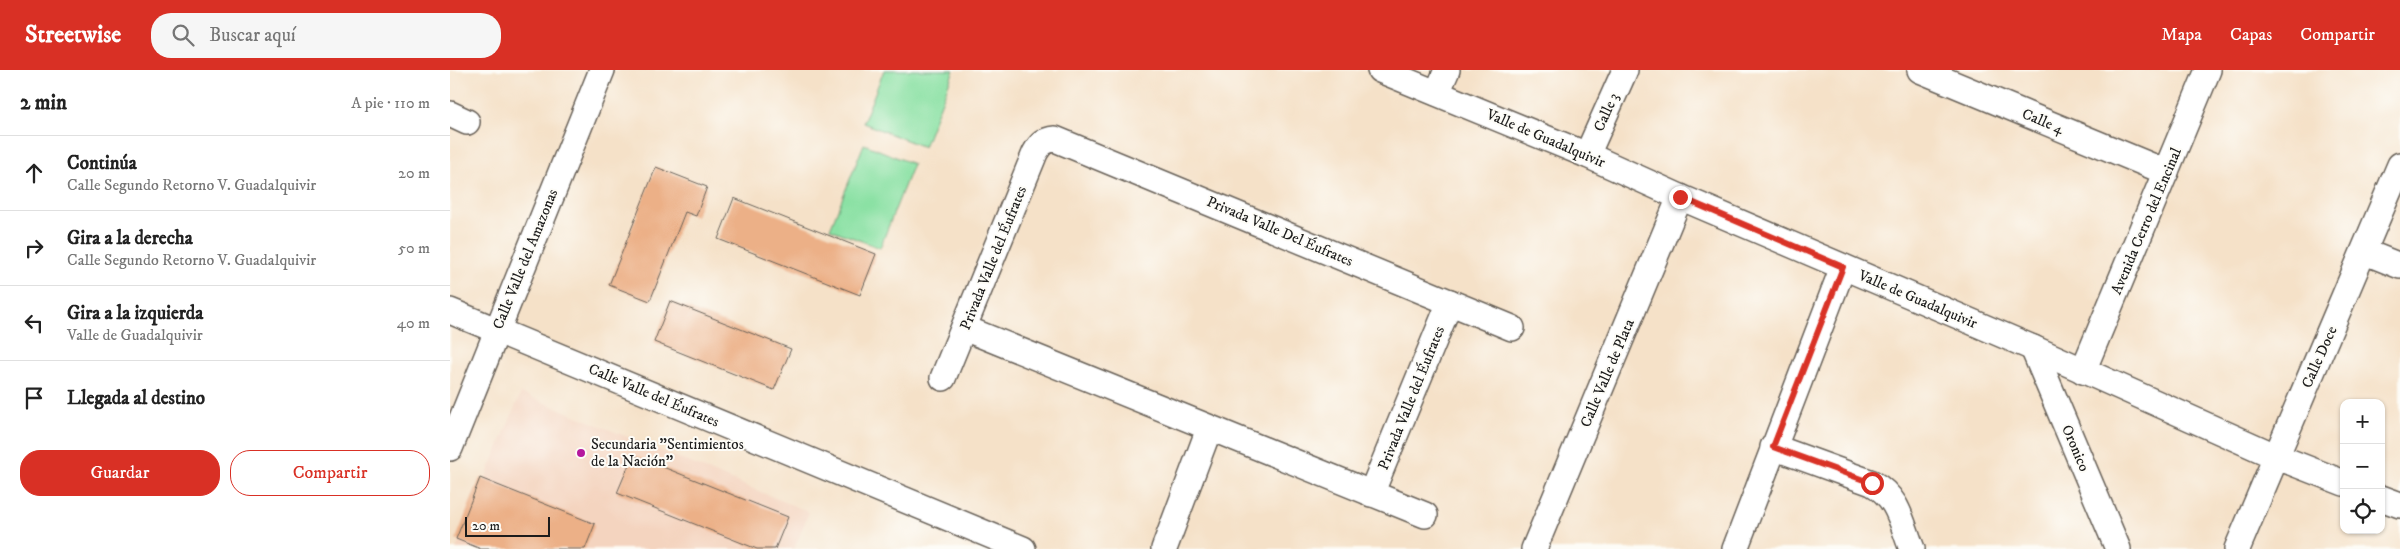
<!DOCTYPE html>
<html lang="es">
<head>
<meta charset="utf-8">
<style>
  :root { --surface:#fff; --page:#f6f6f6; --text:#222; --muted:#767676; --line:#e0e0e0; --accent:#d93025 }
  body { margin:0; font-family:"IM FELL DW Pica",serif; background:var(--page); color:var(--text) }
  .controls { position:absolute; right:15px; bottom:15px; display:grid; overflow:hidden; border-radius:10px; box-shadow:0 1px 4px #0004 }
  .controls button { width:45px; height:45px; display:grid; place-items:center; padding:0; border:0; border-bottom:1px solid var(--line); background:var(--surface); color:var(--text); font:25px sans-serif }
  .scale { position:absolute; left:15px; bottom:12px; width:85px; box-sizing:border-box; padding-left:5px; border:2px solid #1c1c1c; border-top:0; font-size:14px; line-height:18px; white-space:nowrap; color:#1c1c1c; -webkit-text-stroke:4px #fdfcf7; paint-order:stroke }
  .stop { position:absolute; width:15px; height:15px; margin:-11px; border:4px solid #d93025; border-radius:50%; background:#fff }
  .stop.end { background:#d93025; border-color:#fff; box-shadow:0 1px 5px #0008 }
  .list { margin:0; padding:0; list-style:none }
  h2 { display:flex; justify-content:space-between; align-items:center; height:65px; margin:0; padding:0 20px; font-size:21px }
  h2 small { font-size:16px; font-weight:400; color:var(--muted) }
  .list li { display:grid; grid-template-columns:32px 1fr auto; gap:15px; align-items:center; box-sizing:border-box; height:75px; padding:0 20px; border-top:1px solid var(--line) }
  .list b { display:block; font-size:19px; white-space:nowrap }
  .list p { margin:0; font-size:16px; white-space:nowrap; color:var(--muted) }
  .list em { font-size:16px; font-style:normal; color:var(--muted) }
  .actions { display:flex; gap:10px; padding:15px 20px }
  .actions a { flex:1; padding:11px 0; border:1px solid var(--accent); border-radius:20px; text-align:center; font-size:18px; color:var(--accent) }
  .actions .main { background:var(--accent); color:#fff }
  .icon { flex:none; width:28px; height:28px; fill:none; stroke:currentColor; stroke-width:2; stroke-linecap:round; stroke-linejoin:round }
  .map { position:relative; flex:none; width:1950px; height:479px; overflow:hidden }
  header { display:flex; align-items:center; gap:30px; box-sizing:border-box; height:70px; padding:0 25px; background:var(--accent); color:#fff }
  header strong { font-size:24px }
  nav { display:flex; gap:28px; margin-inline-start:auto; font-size:18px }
  .search { width:350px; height:45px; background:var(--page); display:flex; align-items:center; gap:12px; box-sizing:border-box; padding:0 18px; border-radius:20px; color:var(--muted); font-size:19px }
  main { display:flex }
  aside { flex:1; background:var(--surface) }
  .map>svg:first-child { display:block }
  .built { fill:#f4d4bf }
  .green { fill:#8be1a4; stroke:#547e60 }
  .building { fill:#ecb087 }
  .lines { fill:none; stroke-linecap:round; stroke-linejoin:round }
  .street-casing { stroke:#686158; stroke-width:28 }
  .street { stroke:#fff; stroke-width:25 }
  .route { stroke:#d93025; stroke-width:6 }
  .poi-dot { fill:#b5179e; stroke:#fdfcf7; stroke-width:2 }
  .labels { text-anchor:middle; stroke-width:4; stroke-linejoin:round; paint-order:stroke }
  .street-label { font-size:15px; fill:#1c1c1c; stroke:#fdfcf7 }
  .poi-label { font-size:15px; fill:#1c1c1c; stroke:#fdfcf7; text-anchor:start }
</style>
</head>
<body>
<header>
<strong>Streetwise</strong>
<div class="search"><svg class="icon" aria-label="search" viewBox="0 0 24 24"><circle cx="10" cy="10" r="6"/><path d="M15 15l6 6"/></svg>Buscar aquí</div>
<nav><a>Mapa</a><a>Capas</a><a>Compartir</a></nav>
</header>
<main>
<aside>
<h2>2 min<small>A pie · 110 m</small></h2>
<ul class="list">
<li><svg class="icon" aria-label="ahead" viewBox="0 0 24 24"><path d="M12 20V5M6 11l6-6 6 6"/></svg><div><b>Continúa</b><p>Calle Segundo Retorno V. Guadalquivir</p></div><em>20 m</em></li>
<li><svg class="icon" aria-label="right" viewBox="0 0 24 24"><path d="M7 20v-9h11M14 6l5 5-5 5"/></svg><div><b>Gira a la derecha</b><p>Calle Segundo Retorno V. Guadalquivir</p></div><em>50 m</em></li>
<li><svg class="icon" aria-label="left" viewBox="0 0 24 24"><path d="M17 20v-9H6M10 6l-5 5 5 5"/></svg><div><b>Gira a la izquierda</b><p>Valle de Guadalquivir</p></div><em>40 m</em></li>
<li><svg class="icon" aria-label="arrive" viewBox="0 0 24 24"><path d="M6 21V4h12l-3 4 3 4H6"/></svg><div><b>Llegada al destino</b></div></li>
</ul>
<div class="actions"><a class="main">Guardar</a><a>Compartir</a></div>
</aside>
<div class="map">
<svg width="1950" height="479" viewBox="0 0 1950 479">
  <rect width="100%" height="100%" fill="#fdfcf7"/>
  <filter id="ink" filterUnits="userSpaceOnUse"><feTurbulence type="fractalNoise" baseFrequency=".02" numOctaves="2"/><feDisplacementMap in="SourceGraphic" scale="10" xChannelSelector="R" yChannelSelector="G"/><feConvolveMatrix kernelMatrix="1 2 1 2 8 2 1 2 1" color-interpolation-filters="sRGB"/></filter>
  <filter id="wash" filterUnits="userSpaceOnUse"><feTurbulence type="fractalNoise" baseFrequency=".0096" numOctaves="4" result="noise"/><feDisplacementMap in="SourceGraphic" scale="20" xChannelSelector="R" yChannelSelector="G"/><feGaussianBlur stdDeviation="1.12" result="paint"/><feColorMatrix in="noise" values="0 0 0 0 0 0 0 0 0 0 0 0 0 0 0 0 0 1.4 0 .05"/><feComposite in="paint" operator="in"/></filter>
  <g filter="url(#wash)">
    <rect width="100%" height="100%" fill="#f5e1c8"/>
    <!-- built -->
    <path class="built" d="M 71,323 L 359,442 L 344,479 L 6,479 Z"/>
    <!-- green -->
    <g class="green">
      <path d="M 434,0 L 504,0 L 474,77 L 413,53 Z"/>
      <path d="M 414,74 L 463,94 L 430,178 L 380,159 Z"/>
    </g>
    <g id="blocks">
      <!-- building -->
      <g class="building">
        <path d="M 206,97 L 257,117 L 246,146 L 235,142 L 200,231 L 159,215 Z"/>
        <path d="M 284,128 L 426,184 L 410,225 L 268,169 Z"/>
        <path d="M 220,231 L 341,279 L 324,320 L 204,272 Z"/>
        <path d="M 183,385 L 338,447 L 325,479 L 307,479 L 167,423 Z"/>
        <path d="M 30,408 L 145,454 L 135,479 L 31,479 L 6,469 Z"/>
      </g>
    </g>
  </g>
  <g filter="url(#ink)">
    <use href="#blocks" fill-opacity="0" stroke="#686158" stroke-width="1"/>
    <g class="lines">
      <!-- street casing -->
      <g class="street-casing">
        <g id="street">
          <path d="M 930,0 L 1137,85 L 1230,127 L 1583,278 L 1825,386 L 1894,413"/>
          <path d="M 1470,0 L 1716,102"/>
          <path d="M 987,23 L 997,0"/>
          <path d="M 0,44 L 17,52"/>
          <path d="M 1137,85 L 1175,0"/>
          <path d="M 1915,182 L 1950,196"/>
          <path d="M 0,241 L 573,479"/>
          <path d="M 514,258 L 975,445"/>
          <path d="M 1583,278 L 1668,479"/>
          <path d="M 1633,301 L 1758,0"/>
          <path d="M 493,308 L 585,83 C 590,74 594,70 605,69 L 1062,258"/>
          <path d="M 1323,377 L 1422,413 C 1449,428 1451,452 1462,479"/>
          <path d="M 0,378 L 152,0"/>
          <path d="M 921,424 L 1000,232"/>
          <path d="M 1931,428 L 1950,435"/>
          <path d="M 714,479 L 759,359"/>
          <path d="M 1084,479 L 1230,127"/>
          <path d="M 1285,479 L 1393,197"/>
          <path d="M 1787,479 L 1950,95"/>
        </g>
      </g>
      <!-- street -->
      <use href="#street" class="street"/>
    </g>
  </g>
  <g class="lines" filter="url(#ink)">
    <!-- route -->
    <path class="route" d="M 1230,127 L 1393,197 L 1323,377 L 1422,413"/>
  </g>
  <!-- markers -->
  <circle class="poi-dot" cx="131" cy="383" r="5"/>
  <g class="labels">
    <!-- street labels -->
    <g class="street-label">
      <text transform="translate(1156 42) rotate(-66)" y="5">Calle 3</text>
      <text transform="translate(1593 51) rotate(23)" y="5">Calle 4</text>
      <text transform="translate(1096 68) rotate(23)" y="5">Valle de Guadalquivir</text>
      <text transform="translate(1696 151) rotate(-67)" y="5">Avenida Cerro del Encinal</text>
      <text transform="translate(830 161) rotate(23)" y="5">Privada Valle Del Éufrates</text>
      <text transform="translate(543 188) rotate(-68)" y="5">Privada Valle del Éufrates</text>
      <text transform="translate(75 189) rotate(-68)" y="5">Calle Valle del Amazonas</text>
      <text transform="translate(1468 229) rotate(23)" y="5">Valle de Guadalquivir</text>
      <text transform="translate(1869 287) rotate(-66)" y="5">Calle Doce</text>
      <text transform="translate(1157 303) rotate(-67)" y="5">Calle Valle de Plata</text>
      <text transform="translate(204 325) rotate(23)" y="5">Calle Valle del Éufrates</text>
      <text transform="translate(961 328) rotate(-68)" y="5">Privada Valle del Éufrates</text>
      <text transform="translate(1626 378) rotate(67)" y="5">Oronico</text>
    </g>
    <!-- poi labels -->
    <g class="poi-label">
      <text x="141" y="379">Secundaria "Sentimientos<tspan x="141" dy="17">de la Nación"</tspan></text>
    </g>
  </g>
</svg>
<div class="controls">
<button>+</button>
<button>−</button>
<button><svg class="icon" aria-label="locate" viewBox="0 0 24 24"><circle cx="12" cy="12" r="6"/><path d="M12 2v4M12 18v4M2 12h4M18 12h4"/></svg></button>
</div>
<div class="scale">20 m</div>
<div class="stop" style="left:1422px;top:413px"></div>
<div class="stop end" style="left:1230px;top:127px"></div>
</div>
</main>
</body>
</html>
